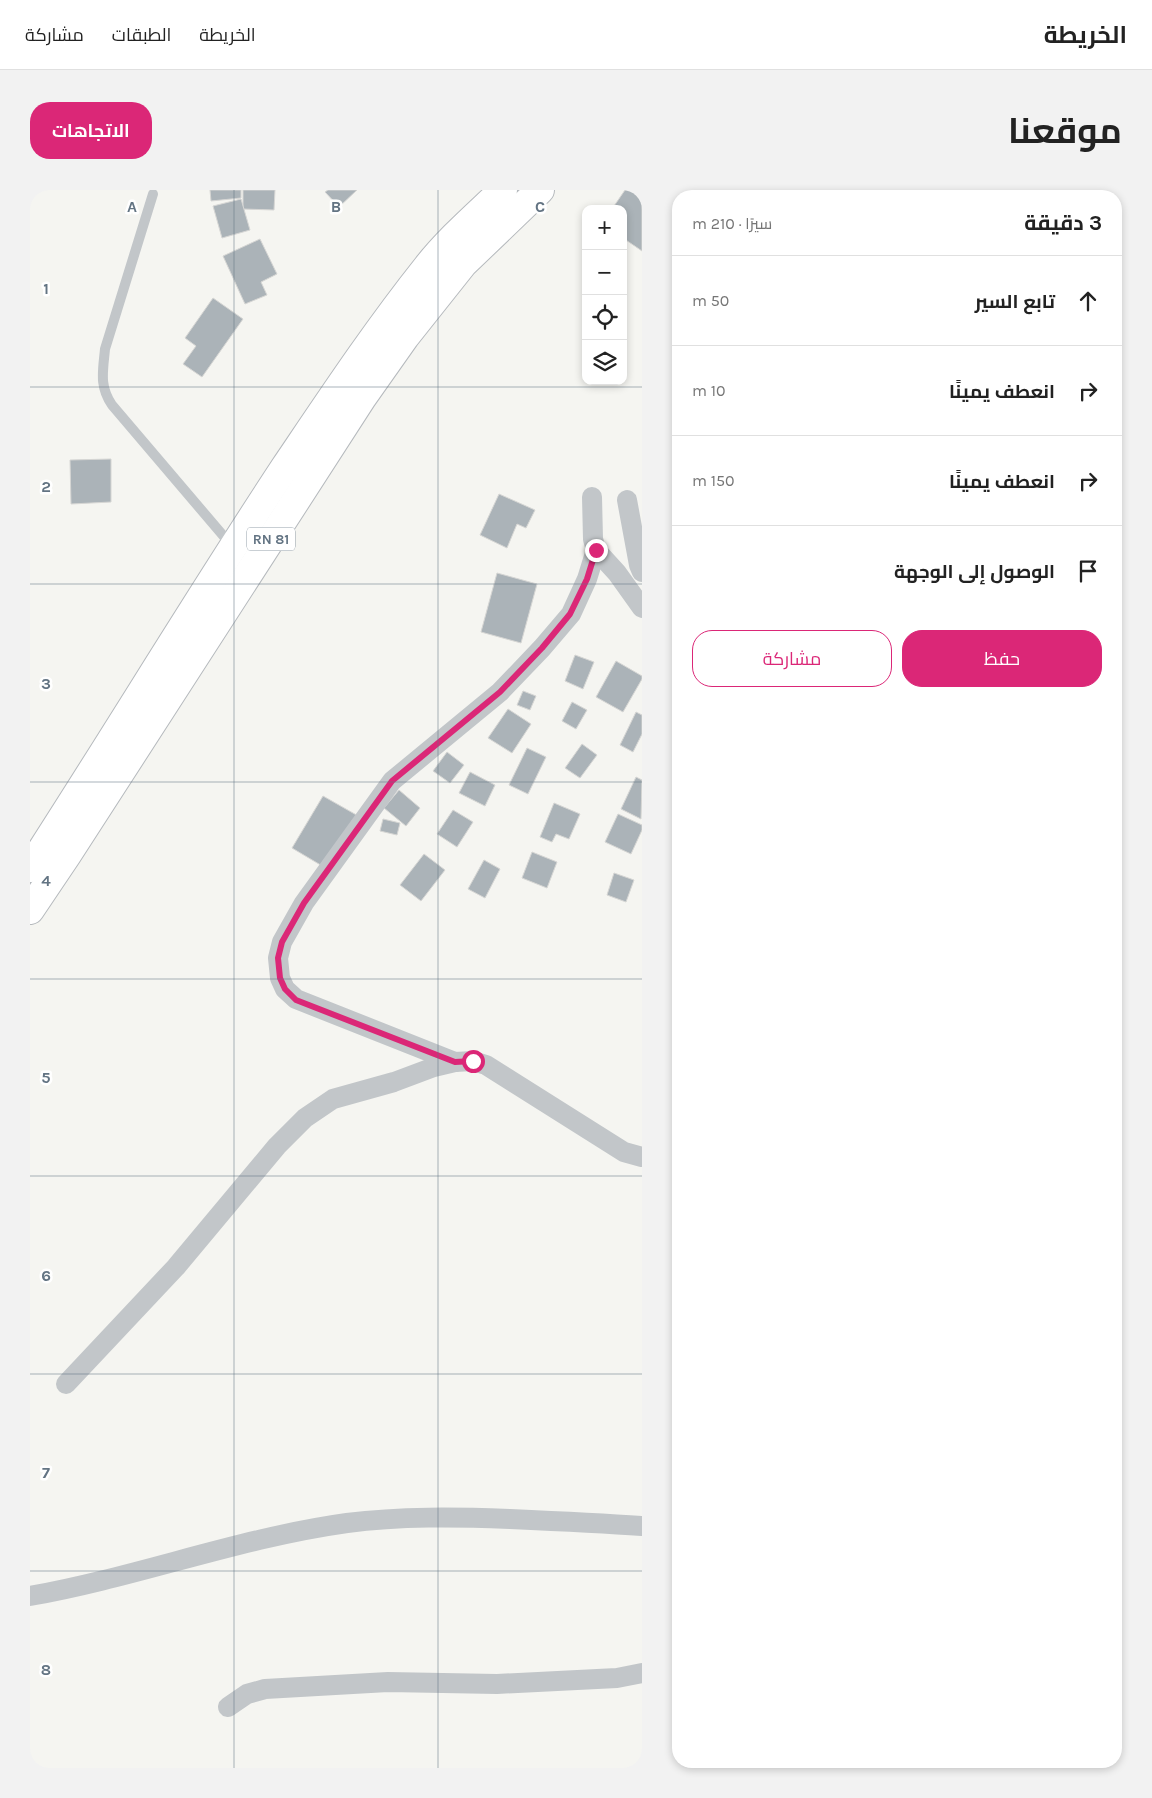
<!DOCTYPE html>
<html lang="ar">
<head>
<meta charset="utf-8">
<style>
  :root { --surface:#fff; --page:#f2f2f2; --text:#222; --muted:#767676; --line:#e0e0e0; --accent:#db2777 }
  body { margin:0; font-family:Karla,Cairo,sans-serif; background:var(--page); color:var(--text); direction:rtl }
  .controls { position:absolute; right:15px; top:15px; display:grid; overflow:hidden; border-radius:10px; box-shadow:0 2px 8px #0003 }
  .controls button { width:45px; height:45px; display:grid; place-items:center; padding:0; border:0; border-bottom:1px solid var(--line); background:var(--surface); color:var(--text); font:25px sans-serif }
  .stop { position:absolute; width:15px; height:15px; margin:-11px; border:4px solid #db2777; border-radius:50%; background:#fff }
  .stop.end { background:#db2777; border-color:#fff; box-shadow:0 1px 5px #0008 }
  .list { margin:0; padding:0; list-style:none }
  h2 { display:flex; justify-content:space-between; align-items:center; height:65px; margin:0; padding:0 20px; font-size:21px }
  h2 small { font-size:16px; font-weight:400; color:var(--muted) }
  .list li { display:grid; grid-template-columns:32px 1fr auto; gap:15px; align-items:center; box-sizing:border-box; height:90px; padding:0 20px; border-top:1px solid var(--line) }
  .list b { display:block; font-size:19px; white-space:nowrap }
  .list em { font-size:16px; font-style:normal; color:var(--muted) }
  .actions { display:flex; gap:10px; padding:15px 20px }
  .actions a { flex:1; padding:11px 0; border:1px solid var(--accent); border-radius:20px; text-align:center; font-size:18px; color:var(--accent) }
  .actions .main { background:var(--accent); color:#fff }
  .icon { flex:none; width:28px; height:28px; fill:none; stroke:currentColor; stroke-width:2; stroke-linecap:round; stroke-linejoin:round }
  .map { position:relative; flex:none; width:612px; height:1578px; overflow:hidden; direction:ltr; border-radius:20px }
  header { display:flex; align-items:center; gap:30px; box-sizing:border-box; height:70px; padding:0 25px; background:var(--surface); border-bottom:1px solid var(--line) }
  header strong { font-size:24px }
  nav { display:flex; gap:28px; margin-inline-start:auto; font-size:18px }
  .intro { display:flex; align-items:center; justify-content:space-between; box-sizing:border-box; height:120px; padding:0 30px }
  h1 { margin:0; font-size:35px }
  .button { padding:12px 22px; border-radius:20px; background:var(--accent); color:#fff; font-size:18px; font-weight:700 }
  main { display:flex; gap:30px; padding:0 30px }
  aside { flex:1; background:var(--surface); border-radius:20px; box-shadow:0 2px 8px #0003 }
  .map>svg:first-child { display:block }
  .building { fill:#abb3b8; stroke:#d6d6d4 }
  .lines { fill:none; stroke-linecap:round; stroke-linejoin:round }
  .primary-casing { stroke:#b5b9bd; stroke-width:30 }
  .lane { stroke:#c2c6c9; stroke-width:10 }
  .street { stroke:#c2c6c9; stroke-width:20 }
  .primary { stroke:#fff; stroke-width:28 }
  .route { stroke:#db2777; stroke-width:6 }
  .grid { fill:none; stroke:#637483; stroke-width:1; stroke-opacity:0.55 }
  .labels { text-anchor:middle; stroke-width:5; stroke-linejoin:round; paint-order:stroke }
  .shield { fill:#fff; stroke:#929ea8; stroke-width:1 }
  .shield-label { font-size:14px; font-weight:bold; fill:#637483 }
  .grid-label { font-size:16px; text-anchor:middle; font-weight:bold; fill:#637483; stroke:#fff; stroke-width:5; stroke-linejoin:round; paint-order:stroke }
</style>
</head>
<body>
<header>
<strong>الخريطة</strong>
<nav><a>الخريطة</a><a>الطبقات</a><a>مشاركة</a></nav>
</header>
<div class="intro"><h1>موقعنا</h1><a class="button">الاتجاهات</a></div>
<main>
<aside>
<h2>3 دقيقة<small>سيرًا · 210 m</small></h2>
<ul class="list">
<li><svg class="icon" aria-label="ahead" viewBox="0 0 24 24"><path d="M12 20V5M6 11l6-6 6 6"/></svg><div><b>تابع السير</b></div><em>50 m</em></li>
<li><svg class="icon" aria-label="right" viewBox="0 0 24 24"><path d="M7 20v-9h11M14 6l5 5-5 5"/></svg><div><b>انعطف يمينًا</b></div><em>10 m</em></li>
<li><svg class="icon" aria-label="right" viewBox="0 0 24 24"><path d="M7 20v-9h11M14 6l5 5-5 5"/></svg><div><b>انعطف يمينًا</b></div><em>150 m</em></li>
<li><svg class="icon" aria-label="arrive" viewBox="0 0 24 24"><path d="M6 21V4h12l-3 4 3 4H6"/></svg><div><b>الوصول إلى الوجهة</b></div></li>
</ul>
<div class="actions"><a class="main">حفظ</a><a>مشاركة</a></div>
</aside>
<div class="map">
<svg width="612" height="1578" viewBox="0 0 612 1578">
  <rect width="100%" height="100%" fill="#f5f5f1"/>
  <!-- building -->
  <g class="building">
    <path d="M 180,0 L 211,0 L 211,8 L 181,11 Z"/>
    <path d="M 213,0 L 245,0 L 244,20 L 213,19 Z"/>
    <path d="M 298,0 L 327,0 L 309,17 L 295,2 Z"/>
    <path d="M 595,0 L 612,0 L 612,61 L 593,48 L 593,19 L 582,19 Z"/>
    <path d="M 211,9 L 220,40 L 192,48 L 183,16 Z"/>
    <path d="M 230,49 L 247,84 L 231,92 L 237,105 L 215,114 L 193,66 Z"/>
    <path d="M 183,108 L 213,129 L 172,187 L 153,174 L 166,156 L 155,148 Z"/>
    <path d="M 81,269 L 81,312 L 41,314 L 40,270 Z"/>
    <path d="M 469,304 L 505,320 L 496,338 L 487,334 L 477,358 L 450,345 Z"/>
    <path d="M 467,383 L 507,394 L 491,453 L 451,442 Z"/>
    <path d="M 545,465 L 564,472 L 553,499 L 535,491 Z"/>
    <path d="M 586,471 L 612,486 L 612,489 L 593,522 L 566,507 Z"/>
    <path d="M 493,501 L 506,506 L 500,520 L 487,515 Z"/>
    <path d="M 542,512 L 557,520 L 546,539 L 532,531 Z"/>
    <path d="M 478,519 L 501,534 L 482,563 L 458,548 Z"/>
    <path d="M 606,522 L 612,525 L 612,544 L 603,562 L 590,555 Z"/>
    <path d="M 552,554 L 567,565 L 550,588 L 535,578 Z"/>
    <path d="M 497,558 L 516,567 L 498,604 L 479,595 Z"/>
    <path d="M 417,562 L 434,575 L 420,593 L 403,581 Z"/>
    <path d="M 440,582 L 465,595 L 455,616 L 429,603 Z"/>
    <path d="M 606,587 L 612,590 L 611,629 L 591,619 Z"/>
    <path d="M 369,600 L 390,618 L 376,636 L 354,618 Z"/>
    <path d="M 293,606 L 330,627 L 299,680 L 262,658 Z"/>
    <path d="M 524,613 L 550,624 L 539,649 L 526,644 L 522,652 L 510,647 Z"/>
    <path d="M 423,620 L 443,632 L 427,657 L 407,644 Z"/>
    <path d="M 588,624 L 612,635 L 612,640 L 601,664 L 575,652 Z"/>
    <path d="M 353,629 L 370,633 L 367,645 L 350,641 Z"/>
    <path d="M 502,662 L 527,672 L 517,698 L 492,688 Z"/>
    <path d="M 394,664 L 415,680 L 391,711 L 370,695 Z"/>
    <path d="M 454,670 L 470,679 L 455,708 L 438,699 Z"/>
    <path d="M 584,683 L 604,690 L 596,712 L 577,705 Z"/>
  </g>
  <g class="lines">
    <!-- primary casing -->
    <g class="primary-casing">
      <g id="primary">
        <path d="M 0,678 C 86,545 168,409 255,277 C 301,209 346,141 397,77 C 419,49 447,25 473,0"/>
        <path d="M 0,720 L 37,665 L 332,208 L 375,147 L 433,74 L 510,0"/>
      </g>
    </g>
    <!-- lane -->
    <path class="lane" d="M 123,4 L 75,159 C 73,181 69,196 82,215 L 202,356"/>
    <!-- street -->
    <g class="street">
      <path d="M 562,307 L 563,349 L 566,360 L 587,383 L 612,418"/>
      <path d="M 597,310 L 609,375 L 612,382"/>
      <path d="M 425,872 L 266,809 L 255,799 L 250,788 L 248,768 L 252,752 L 274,713 L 362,591 L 470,502 L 512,458 L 541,424 L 557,389 L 566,360"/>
      <path d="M 36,1194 L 146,1077 L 247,956 L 275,928 L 303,909 L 364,892 L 404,877 L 425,872 L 443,871 L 456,875 L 594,962 L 612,967"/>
      <path d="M 0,1406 C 107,1387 209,1348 317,1333 C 371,1326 426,1327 480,1329 C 524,1331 568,1333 612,1336"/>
      <path d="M 198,1517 L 217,1504 L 235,1499 L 358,1492 L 467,1494 L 587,1488 L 612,1483"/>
    </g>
    <!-- primary -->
    <use href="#primary" class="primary"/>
  </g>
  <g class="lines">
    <!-- route -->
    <path class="route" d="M 443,871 L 425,872 L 266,810 L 255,799 L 250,788 L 248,768 L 252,752 L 274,713 L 362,591 L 470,502 L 512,458 L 540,424 L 557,389 L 566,360"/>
  </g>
  <!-- grid -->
  <path class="grid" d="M 204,0 L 204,1578M 408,0 L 408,1578M 0,197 L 612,197M 0,394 L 612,394M 0,592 L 612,592M 0,789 L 612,789M 0,986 L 612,986M 0,1184 L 612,1184M 0,1381 L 612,1381"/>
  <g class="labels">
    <!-- shield labels -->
    <rect class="shield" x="217" y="337.5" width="48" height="23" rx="4"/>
    <g class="shield-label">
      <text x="241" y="354">RN 81</text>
    </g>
  </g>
  <g class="grid-label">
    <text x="102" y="22">A</text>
    <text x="306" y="22">B</text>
    <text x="510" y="22">C</text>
    <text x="16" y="104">1</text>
    <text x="16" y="302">2</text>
    <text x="16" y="499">3</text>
    <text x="16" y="696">4</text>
    <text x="16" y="893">5</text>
    <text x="16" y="1091">6</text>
    <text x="16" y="1288">7</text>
    <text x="16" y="1485">8</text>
  </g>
</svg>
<div class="controls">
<button>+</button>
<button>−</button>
<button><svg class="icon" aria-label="locate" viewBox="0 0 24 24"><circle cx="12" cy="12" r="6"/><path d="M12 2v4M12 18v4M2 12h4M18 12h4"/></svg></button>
<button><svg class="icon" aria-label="layers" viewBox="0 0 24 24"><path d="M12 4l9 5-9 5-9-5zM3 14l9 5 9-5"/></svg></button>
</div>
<div class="stop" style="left:443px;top:871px"></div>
<div class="stop end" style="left:566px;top:360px"></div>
</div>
</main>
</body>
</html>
